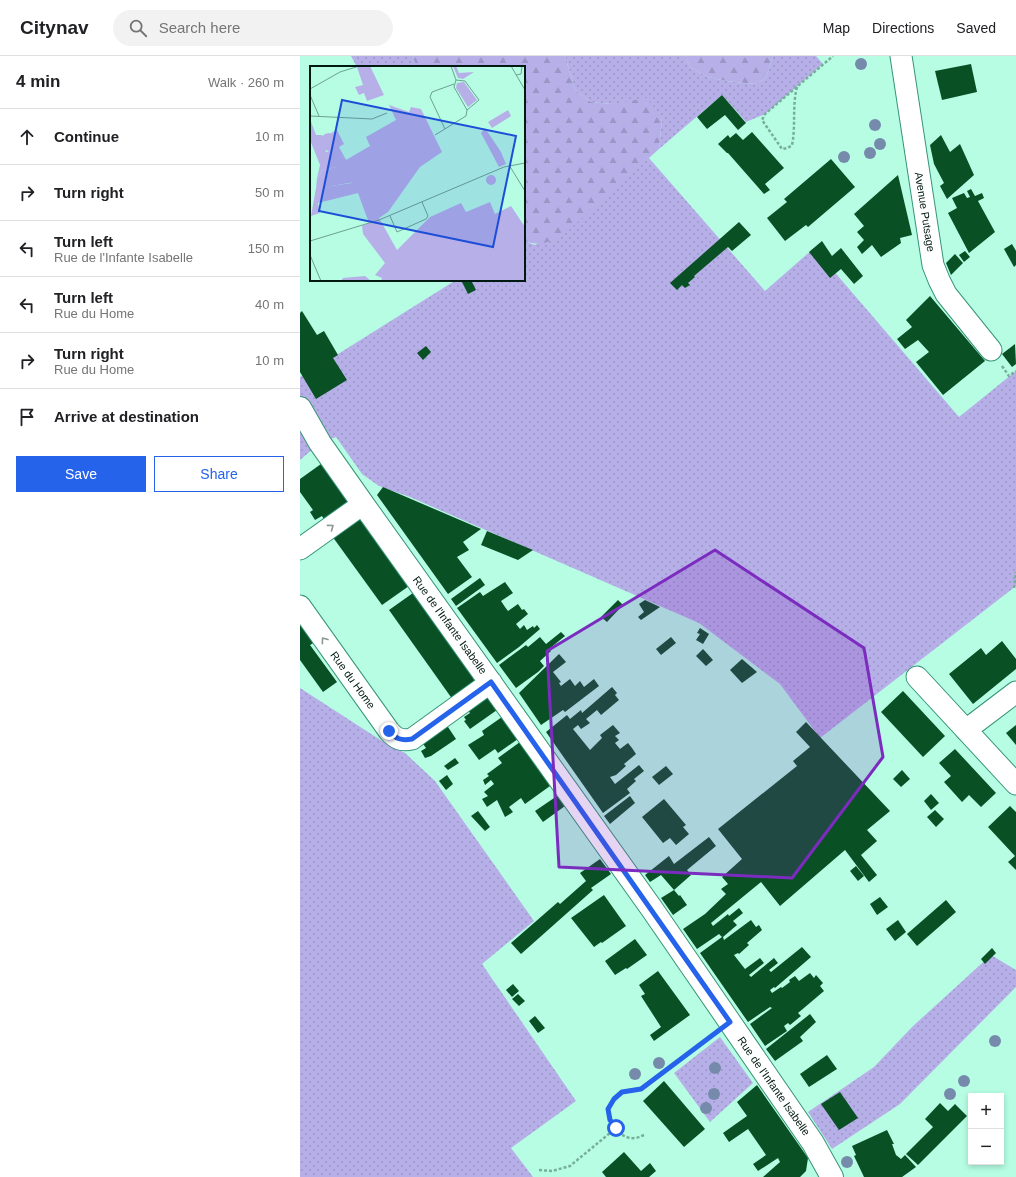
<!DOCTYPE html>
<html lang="en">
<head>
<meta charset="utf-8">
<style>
  :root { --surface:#fff; --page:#f2f2f2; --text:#202124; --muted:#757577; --line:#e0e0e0; --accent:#2563eb }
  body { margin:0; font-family:Arial,sans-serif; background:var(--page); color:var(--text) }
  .controls { position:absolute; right:12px; bottom:12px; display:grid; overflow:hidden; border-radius:0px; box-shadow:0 2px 6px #0003 }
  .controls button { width:36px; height:36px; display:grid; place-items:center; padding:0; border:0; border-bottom:1px solid var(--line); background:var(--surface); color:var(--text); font:20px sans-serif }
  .stop { position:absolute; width:12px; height:12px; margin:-9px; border:3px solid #2563eb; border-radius:50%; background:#fff }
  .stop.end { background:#2563eb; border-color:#fff; box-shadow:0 1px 4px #0008 }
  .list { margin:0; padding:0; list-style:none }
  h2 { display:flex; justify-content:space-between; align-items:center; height:52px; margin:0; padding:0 16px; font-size:17px }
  h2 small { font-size:13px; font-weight:400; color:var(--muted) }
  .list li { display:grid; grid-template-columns:26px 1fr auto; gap:12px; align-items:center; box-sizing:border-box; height:56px; padding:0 16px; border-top:1px solid var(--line) }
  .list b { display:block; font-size:15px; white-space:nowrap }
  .list p { margin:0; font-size:13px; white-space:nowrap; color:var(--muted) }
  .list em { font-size:13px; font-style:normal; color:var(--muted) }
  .actions { display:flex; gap:8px; padding:12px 16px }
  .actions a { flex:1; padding:9px 0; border:1px solid var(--accent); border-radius:0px; text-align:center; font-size:14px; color:var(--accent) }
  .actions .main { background:var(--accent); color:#fff }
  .icon { flex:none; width:22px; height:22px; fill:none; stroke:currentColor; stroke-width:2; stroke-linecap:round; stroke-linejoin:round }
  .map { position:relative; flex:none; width:716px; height:1121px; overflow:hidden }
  header { display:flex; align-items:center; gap:24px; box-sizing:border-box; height:56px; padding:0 20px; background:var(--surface); border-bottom:1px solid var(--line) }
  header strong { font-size:19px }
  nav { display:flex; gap:22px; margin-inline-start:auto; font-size:14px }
  .search { width:280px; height:36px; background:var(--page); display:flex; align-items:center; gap:10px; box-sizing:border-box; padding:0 14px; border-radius:22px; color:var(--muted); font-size:15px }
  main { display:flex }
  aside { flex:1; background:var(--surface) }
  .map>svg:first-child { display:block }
  .green { fill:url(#green-dots) }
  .forest { fill:url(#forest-firs) }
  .building { fill:#095025 }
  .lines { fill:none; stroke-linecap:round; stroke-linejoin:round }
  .street-casing { stroke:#379479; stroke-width:23 }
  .secondary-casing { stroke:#379479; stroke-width:24 }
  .path { stroke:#77af9b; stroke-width:2.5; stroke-dasharray:3 2; stroke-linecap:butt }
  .street { stroke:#fff; stroke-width:21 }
  .secondary { stroke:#fff; stroke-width:22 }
  .tree { fill:#768bab }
  .oneway { stroke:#8c9894 }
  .route { stroke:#2563eb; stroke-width:5 }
  .marked { fill:#7b2cbf; fill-opacity:0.2; stroke:#7b2cbf; stroke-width:3; stroke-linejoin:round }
  .labels { text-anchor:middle; stroke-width:4; stroke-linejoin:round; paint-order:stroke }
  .street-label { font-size:11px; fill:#001911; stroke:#fff }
  .inset-road { fill:none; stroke:#6da290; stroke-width:1 }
  .view { fill:#1d4ed8; fill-opacity:0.15; stroke:#1d4ed8; stroke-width:2 }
  .inset-edge { fill:none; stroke:#001911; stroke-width:2 }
</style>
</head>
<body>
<header>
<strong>Citynav</strong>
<div class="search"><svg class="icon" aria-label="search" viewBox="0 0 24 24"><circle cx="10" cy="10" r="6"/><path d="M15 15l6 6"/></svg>Search here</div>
<nav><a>Map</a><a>Directions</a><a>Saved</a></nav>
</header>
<main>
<aside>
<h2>4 min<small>Walk · 260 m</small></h2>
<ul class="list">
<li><svg class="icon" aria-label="ahead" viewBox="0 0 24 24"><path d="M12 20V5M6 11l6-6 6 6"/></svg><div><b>Continue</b></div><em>10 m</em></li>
<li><svg class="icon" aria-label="right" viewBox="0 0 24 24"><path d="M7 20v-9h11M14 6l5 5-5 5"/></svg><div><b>Turn right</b></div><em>50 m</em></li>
<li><svg class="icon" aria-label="left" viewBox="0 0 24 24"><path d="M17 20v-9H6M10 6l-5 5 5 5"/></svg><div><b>Turn left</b><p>Rue de l'Infante Isabelle</p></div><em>150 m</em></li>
<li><svg class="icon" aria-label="left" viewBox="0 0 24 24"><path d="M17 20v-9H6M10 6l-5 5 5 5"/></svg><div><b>Turn left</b><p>Rue du Home</p></div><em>40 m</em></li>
<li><svg class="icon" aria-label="right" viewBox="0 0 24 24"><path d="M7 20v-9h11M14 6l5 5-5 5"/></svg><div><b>Turn right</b><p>Rue du Home</p></div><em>10 m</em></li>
<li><svg class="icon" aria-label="arrive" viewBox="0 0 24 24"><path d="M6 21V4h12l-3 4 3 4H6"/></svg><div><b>Arrive at destination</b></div></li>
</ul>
<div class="actions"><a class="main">Save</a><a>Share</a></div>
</aside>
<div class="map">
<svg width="716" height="1121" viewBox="0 0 716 1121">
  <defs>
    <pattern id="green-dots" width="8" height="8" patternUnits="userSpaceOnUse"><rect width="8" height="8" fill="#b7afe8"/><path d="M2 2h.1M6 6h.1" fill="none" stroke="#9c96c6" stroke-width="1.8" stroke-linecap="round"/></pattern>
    <pattern id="forest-firs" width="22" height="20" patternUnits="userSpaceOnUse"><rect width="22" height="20" fill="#b7afe8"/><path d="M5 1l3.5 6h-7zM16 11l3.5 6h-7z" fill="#9c96c6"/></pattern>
  </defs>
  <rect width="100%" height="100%" fill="#b6fde4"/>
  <!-- green -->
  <g class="green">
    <path d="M 51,0 L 113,0 L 116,11 L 57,11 Z"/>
    <path d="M 265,0 L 385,0 L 390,11 L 408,21 L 426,25 L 455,28 L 466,22 L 473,0 L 516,0 L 523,8 L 465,58 L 446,66 L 422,39 L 359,93 L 362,62 L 311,48 L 291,46 L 275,34 Z"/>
    <path d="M 349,102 L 465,235 L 514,192 L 659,361 L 716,315 L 716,530 L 520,682 L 480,628 L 399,567 L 110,441 L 79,430 L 62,418 L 36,381 L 20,387 L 0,404 L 0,321 L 27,305 L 156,224 L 224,224 L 224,185 L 235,189 Z"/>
    <path d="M 0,632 L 82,685 L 105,697 L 135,725 L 234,865 L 182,908 L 276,1045 L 211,1092 L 233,1121 L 0,1121 Z"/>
    <path d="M 691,899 L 716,914 L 716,931 L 600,1048 L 532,1093 L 508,1056 L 574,1011 L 612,971 Z"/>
    <path d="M 420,981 L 453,1027 L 410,1066 L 374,1017 Z"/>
  </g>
  <!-- forest -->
  <g class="forest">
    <path d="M 113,0 L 265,0 L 275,34 L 291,46 L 311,48 L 347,42 L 362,62 L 359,93 L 261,181 C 246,187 240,190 224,185 L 224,11 L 116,11 Z"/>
    <path d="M 385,0 L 473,0 L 466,22 L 455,28 L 426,25 L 408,21 L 390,11 Z"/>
  </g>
  <!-- building -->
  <g class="building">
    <path d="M 671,8 L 677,36 L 642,44 L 635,15 Z"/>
    <path d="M 422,39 L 446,67 L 438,74 L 425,59 L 407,73 L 397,61 Z"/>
    <path d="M 452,76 L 484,112 L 465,128 L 470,134 L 464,138 L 428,97 L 427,97 L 418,88 L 428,79 L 430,82 L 436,77 L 443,84 Z"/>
    <path d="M 641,79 L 650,96 L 660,88 L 674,119 L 647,143 L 640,130 L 644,127 L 634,108 L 630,89 Z"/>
    <path d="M 531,103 L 555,131 L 508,171 L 506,169 L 485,185 L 467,162 L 487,146 L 484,143 Z"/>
    <path d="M 598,119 L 612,179 L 600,182 L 601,187 L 581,201 L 572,189 L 562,198 L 557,191 L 564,184 L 557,176 L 564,170 L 554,158 Z"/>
    <path d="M 671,133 L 675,140 L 682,137 L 684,142 L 678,145 L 695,176 L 669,197 L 648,157 L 657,152 L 652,142 L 664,137 L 667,142 L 670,141 L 667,135 Z"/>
    <path d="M 439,166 L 451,179 L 432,195 L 428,191 L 394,220 L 395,221 L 388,227 L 390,229 L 385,232 L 382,229 L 377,234 L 370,227 Z"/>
    <path d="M 522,185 L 532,200 L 541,192 L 563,220 L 554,228 L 541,213 L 530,222 L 509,196 Z"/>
    <path d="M 712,188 L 716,195 L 716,209 L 714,211 L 704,193 Z"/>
    <path d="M 665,195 L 670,201 L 664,206 L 659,199 Z"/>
    <path d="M 655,198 L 663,207 L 651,219 L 646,207 Z"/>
    <path d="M 161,224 L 171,224 L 176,234 L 168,238 Z"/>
    <path d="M 630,240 L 685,305 L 643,339 L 616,306 L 629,296 L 618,284 L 605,293 L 597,283 L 612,271 L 606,264 Z"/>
    <path d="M 2,255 L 17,279 L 24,275 L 38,299 L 33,302 L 47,324 L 16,343 L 0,316 L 0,257 Z"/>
    <path d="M 715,288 L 716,308 L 712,311 L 702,298 Z"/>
    <path d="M 126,290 L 131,296 L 123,304 L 117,297 Z"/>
    <path d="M 21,408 L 50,448 L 25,465 L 22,460 L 15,464 L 10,456 L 13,454 L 0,436 L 0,423 Z"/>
    <path d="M 83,431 L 181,473 L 163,486 L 169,494 L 157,501 L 172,521 L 148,538 L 77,439 Z"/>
    <path d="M 59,461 L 109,530 L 82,549 L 32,480 Z"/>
    <path d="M 187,475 L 233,494 L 218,504 L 181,489 Z"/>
    <path d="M 180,522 L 185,529 L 156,550 L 151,543 Z"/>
    <path d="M 205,526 L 213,537 L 201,545 L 205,551 L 208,555 L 218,548 L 222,554 L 224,553 L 228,558 L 216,568 L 220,573 L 224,569 L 227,574 L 233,570 L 234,572 L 237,569 L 240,573 L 219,591 L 197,607 L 157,552 L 180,536 L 183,540 Z"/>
    <path d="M 113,537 L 177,626 L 153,644 L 89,554 Z"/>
    <path d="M 318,544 L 323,549 L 307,566 L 301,561 Z"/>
    <path d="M 345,544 L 360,551 L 341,564 L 338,561 L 344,556 L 339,548 Z"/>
    <path d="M 0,565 L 15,586 L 10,589 L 37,626 L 23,636 L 0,604 Z"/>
    <path d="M 400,572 L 409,578 L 403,588 L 396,584 L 400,578 L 397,577 Z"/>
    <path d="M 261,576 L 265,580 L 249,593 L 251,595 L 240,605 L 244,610 L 238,616 L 216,632 L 199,609 L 226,589 L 228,591 L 240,581 L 246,588 Z"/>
    <path d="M 371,581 L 376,587 L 361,599 L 356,593 Z"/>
    <path d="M 702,585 L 716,603 L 716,613 L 673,648 L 649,618 L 681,592 L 686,599 Z"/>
    <path d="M 403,593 L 413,604 L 406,610 L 396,600 Z"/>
    <path d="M 259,598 L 266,606 L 253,616 L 261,626 L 259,627 L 261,630 L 270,623 L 275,630 L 280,625 L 284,631 L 294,623 L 299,630 L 265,656 L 263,654 L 241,669 L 219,637 Z"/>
    <path d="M 442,603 L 457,616 L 442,627 L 430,614 Z"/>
    <path d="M 312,631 L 317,637 L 315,639 L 319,644 L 301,659 L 297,654 L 286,663 L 290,667 L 281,673 L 278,669 L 273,673 L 290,694 L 302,682 L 300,679 L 313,669 L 320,677 L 315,680 L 319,684 L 315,687 L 320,693 L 328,687 L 332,692 L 336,698 L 324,708 L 326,710 L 316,719 L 310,721 L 315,728 L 339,709 L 344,715 L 334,723 L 336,725 L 327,733 L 330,737 L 303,757 L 246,676 L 267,659 L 270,663 L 281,654 L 282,657 Z"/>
    <path d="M 603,635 L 645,680 L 623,701 L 581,656 Z"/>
    <path d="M 187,639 L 197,654 L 170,673 L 164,665 L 166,664 L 164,661 L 170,657 L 167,653 Z"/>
    <path d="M 202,661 L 218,683 L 198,697 L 195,693 L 179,704 L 168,689 L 184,679 L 182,675 Z"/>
    <path d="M 506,666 L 590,755 L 567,774 L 577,785 L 561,799 L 577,819 L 569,826 L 545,794 L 480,850 L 461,826 L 411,867 L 413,870 L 428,858 L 429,860 L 439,852 L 443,857 L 433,865 L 437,869 L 423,881 L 424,884 L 451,864 L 456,871 L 459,869 L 462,874 L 447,887 L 449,889 L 439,898 L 438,897 L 434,899 L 445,913 L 460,902 L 464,907 L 449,919 L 451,921 L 474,902 L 478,907 L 469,914 L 471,916 L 502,891 L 511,901 L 475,932 L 474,931 L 470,934 L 472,937 L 481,931 L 482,932 L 490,926 L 489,924 L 495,920 L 499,925 L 510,917 L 514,922 L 516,919 L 523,927 L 520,930 L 524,935 L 498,957 L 501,960 L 490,969 L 488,967 L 484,970 L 487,975 L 465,990 L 450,968 L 472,952 L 470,951 L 448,966 L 400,897 L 422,881 L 419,878 L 397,893 L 383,873 L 405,858 L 426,838 L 421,833 L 428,828 L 422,821 L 442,803 L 418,773 L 497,710 L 493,705 L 510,691 L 496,676 Z"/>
    <path d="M 146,668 L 156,683 L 131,700 L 125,702 L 121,695 L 126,692 L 121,685 Z"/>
    <path d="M 716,669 L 716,689 L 706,677 Z"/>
    <path d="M 220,686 L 250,730 L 225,748 L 221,742 L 209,751 L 213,756 L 205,761 L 197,744 L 187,751 L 182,743 L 188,740 L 184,736 L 194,728 L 191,724 L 185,729 L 183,724 L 189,720 L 187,718 L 202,707 L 198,702 Z"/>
    <path d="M 655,693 L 696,737 L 681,751 L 669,739 L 662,746 L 644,726 L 651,720 L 639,707 Z"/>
    <path d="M 155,702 L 159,707 L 148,714 L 144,710 Z"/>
    <path d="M 366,710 L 373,718 L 359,729 L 352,721 Z"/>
    <path d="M 602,714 L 610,723 L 601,731 L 593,723 Z"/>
    <path d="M 147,719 L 153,728 L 146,734 L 139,725 Z"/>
    <path d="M 631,738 L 639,747 L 631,754 L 624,745 Z"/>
    <path d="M 257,740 L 265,750 L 243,766 L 235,755 Z"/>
    <path d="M 330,740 L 335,747 L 310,768 L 304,760 Z"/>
    <path d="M 364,743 L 386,769 L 383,771 L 389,778 L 376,789 L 370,782 L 363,787 L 342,761 Z"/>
    <path d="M 710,750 L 716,756 L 716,814 L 708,806 L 715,800 L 688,771 Z"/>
    <path d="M 635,754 L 644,763 L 636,771 L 627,761 Z"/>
    <path d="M 178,755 L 190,771 L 185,775 L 171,760 Z"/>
    <path d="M 409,781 L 416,790 L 387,814 L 391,819 L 374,834 L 361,819 L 350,826 L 345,819 L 369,800 L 374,808 Z"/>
    <path d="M 300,803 L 311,818 L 291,832 L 293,834 L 221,898 L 211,887 L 258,846 L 260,848 L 286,825 L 280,817 Z"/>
    <path d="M 556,810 L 564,820 L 558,825 L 550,815 Z"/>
    <path d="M 374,834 L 379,840 L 380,839 L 387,849 L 373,859 L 361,842 Z"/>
    <path d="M 304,839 L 326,870 L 302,887 L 301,886 L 294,891 L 271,862 Z"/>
    <path d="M 580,841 L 588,851 L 577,859 L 570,848 Z"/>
    <path d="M 646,844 L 656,856 L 617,890 L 607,878 Z"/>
    <path d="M 598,864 L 606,876 L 595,885 L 586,873 Z"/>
    <path d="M 335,883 L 347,899 L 327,913 L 326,912 L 315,919 L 305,905 Z"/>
    <path d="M 692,892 L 696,897 L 685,908 L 681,903 Z"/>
    <path d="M 358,915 L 390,959 L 354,985 L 350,979 L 361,971 L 341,940 L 345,938 L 339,929 Z"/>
    <path d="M 213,928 L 219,935 L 212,941 L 206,934 Z"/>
    <path d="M 218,938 L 225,945 L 219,950 L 212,943 Z"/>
    <path d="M 510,958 L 516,966 L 500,981 L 503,985 L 475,1005 L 466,993 Z"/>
    <path d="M 235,960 L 245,972 L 238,977 L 229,965 Z"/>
    <path d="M 527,999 L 537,1013 L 509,1031 L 500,1018 Z"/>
    <path d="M 364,1025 L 405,1073 L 384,1091 L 343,1045 Z"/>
    <path d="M 457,1029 L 508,1102 L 506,1115 L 500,1121 L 463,1121 L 480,1106 L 478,1102 L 458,1115 L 453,1108 L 466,1099 L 448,1073 L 429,1086 L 423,1077 L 447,1060 L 437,1046 Z"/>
    <path d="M 540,1036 L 558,1062 L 539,1074 L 521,1048 Z"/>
    <path d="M 640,1047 L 648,1055 L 655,1048 L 667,1060 L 618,1109 L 606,1098 L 633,1071 L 625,1063 Z"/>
    <path d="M 587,1074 L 594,1088 L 592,1088 L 596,1099 L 601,1103 L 605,1099 L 616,1111 L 602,1121 L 564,1121 L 554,1100 L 556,1099 L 552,1090 Z"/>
    <path d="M 324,1096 L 341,1115 L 350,1107 L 356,1115 L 349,1121 L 306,1121 L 302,1116 Z"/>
  </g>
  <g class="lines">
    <!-- street casing -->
    <g class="street-casing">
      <g id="street">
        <path d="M 601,0 L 633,209 L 639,224 L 646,238 L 691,294"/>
        <path d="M 0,493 L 63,448"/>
        <path d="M 0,550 L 89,675 C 96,683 101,685 112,683 L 191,626"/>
        <path d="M 617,621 L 716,728"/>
        <path d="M 666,674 L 716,636"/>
      </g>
    </g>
    <!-- secondary casing -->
    <g class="secondary-casing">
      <path id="secondary" d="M 0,352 L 20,387 L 63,448 L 352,853 L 513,1087 L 532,1121"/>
    </g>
    <!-- path -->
    <g class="path">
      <path d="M 497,31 C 492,50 496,70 492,89 L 488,92 L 482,93 L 462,64 L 465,58 L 533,0"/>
      <path d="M 702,310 L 709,320 L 716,315"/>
      <path d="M 714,532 L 716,516"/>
      <path d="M 344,1079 C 341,1080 338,1082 335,1082 C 319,1084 310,1065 308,1053 L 313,1043 L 322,1036 L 341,1033 L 415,977"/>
      <path d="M 239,1114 L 252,1115 L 270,1110 L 316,1072"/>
    </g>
    <!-- street -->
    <use href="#street" class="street"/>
    <!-- secondary -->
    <use href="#secondary" class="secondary"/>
  </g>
  <!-- trees -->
  <g class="tree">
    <circle cx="561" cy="8" r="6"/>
    <circle cx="575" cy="69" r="6"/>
    <circle cx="580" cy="88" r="6"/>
    <circle cx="570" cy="97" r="6"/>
    <circle cx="544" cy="101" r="6"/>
    <circle cx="695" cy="985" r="6"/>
    <circle cx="359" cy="1007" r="6"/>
    <circle cx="415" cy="1012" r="6"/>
    <circle cx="335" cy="1018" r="6"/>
    <circle cx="664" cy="1025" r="6"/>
    <circle cx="414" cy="1038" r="6"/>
    <circle cx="650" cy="1038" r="6"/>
    <circle cx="406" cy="1052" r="6"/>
    <circle cx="547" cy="1106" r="6"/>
  </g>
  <!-- one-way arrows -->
  <defs><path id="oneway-chevron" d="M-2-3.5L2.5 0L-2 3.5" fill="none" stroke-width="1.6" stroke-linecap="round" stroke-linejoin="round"/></defs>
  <g class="oneway">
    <use href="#oneway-chevron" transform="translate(31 471) rotate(-36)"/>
    <use href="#oneway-chevron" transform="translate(24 584) rotate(-126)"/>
  </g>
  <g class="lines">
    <!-- route -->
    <path class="route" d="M 89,675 C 96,683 101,685 112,683 L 191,626 L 430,966 L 341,1033 L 322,1036 L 314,1043 L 308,1053 L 310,1064 L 316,1072"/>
  </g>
  <!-- marked area -->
  <path class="marked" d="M 415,494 L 564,592 L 583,701 L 492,822 L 259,811 L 247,595 Z"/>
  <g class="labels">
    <!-- street labels -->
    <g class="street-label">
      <text transform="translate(625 156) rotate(81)" y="4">Avenue Putsage</text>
      <text transform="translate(150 569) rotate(54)" y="4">Rue de l'Infante Isabelle</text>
      <text transform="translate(53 624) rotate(54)" y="4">Rue du Home</text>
      <text transform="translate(474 1030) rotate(55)" y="4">Rue de l'Infante Isabelle</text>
    </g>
  </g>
  <!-- overview -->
  <g transform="translate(10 10)">
    <rect width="215" height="215" fill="#b6fde4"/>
    <path d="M 60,0 L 74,29 L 57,35 L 54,27 L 49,29 L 45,21 L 53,19 L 47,1 ZM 143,0 L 146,0 L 149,7 L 164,6 L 153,13 L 148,12 ZM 154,16 L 167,34 L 158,41 L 146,22 L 147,17 ZM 79,39 L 99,46 L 101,41 L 111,43 L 132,86 L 110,101 L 78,146 L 69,152 L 87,184 L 120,151 L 151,137 L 156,146 L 180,136 L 185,148 L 201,140 L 215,161 L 215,215 L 71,215 L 72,212 L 65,209 L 75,197 L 53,168 L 52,160 L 59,157 L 48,127 L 8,137 L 10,147 L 1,150 L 6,122 L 14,127 L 21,120 L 42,117 L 36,94 L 60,80 L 56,71 L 86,54 ZM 198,44 L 201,50 L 182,62 L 178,56 ZM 0,53 L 6,69 L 12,69 L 16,86 L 23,84 L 25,72 L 21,67 L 27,64 L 34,78 L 29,81 L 35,92 L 30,90 L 26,101 L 13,104 L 7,112 L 10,99 L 0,74 ZM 175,62 L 191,86 L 196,98 L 189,101 L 171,67 ZM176 114a5 5 0 1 1 10 0a5 5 0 1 1-10 0Z" fill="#b7afe8"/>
    <path d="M10 76a9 9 0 1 1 18 0a9 9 0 1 1-18 0ZM 30,90 L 35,92 L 46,110 L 45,116 L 21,120 L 16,127 L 9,126 L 6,122 L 7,112 L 13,104 L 26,101 L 27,92 ZM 55,210 L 61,215 L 31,215 L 33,212 Z" fill="#b7afe8"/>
    <path class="inset-road" d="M 201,0 L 215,24M 206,9 L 211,8 L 212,0M 146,14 L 155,15 L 169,34 L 157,44M 0,23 L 30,6 L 49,0M 0,29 L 9,50M 0,50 L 62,53 L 77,47M 135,63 L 120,31 L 122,26 L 144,18M 125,69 L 156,50 L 157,44 L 144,21 L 146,14 L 141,0M 199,99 L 215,125M 80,150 L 87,166 L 116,153 L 118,150 L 112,136M 0,175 L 69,154 L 194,101 L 215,97M 0,189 L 11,215"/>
    <path class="view" d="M 32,34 L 206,70 L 183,181 L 9,145 Z"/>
    <rect width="215" height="215" class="inset-edge"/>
  </g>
</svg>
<div class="controls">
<button>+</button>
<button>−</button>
</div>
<div class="stop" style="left:316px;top:1072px"></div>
<div class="stop end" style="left:89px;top:675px"></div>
</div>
</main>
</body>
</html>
